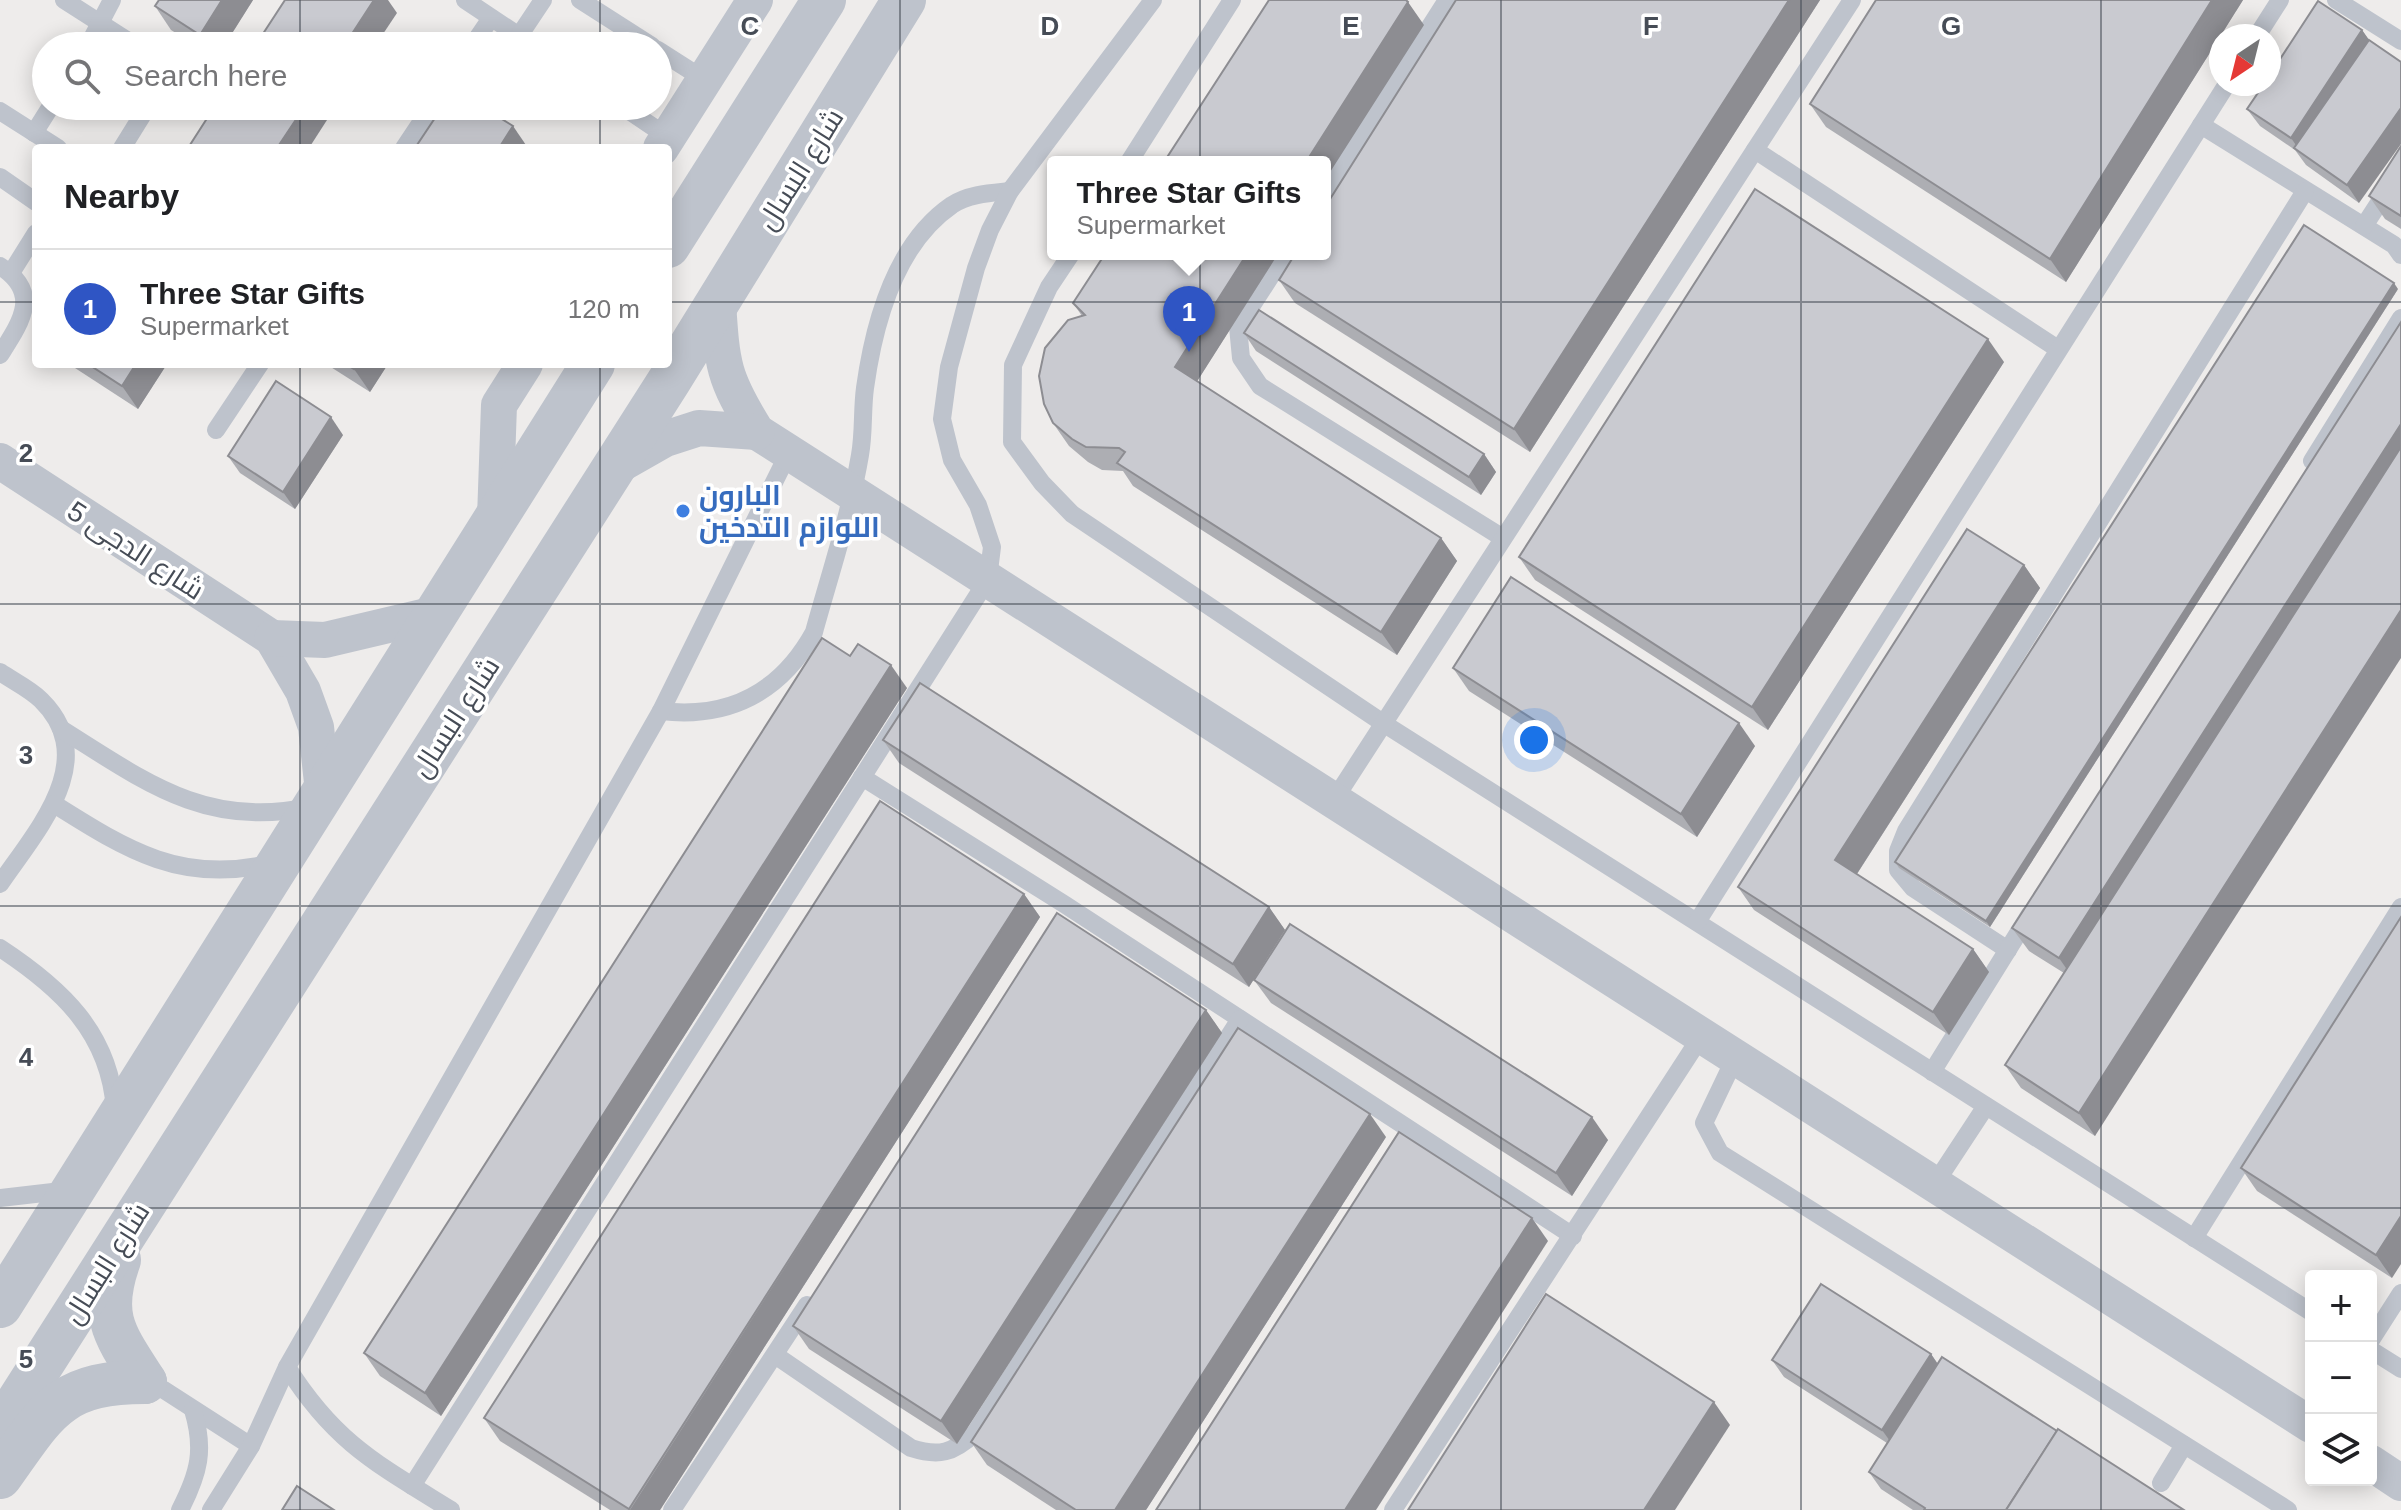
<!DOCTYPE html>
<html lang="en">
<head>
<meta charset="utf-8">
<style>
  :root { --surface:#fff; --page:#f6f6f6; --text:#202124; --muted:#757577; --line:#e0e0e0; --accent:#2f55c4 }
  body { margin:0; font-family:Helvetica,Cairo,sans-serif; background:var(--page); color:var(--text) }
  .controls { position:absolute; right:24px; bottom:24px; display:grid; overflow:hidden; border-radius:8px; box-shadow:0 4px 20px #0003 }
  .controls button { width:72px; height:72px; display:grid; place-items:center; padding:0; border:0; border-bottom:2px solid var(--line); background:var(--surface); color:var(--text); font:40px sans-serif }
  .compass { position:absolute; left:2209px; top:24px; width:72px; height:72px; border-radius:50%; background:var(--surface); box-shadow:0 4px 20px #0003; rotate:215deg }
  .you { position:absolute; left:1534px; top:740px; width:28px; height:28px; margin:-20px; border:6px solid #fff; border-radius:50%; background:#1a73e8; box-shadow:0 0 0 12px #1a73e833 }
  .badge { display:grid; place-items:center; width:52px; height:52px; border-radius:50%; background:var(--accent); color:#fff; font-size:26px; font-weight:700 }
  .pin { position:absolute; translate:-50% -66px; filter:drop-shadow(0 2px 4px #0008) }
  .pin::after { content:''; position:absolute; top:42px; width:28px; height:24px; background:inherit; clip-path:polygon(0 0,100% 0,50% 100%) }
  .popup { position:absolute; left:1047px; top:156px; width:284px; height:104px; box-sizing:border-box; display:grid; place-content:center; border-radius:8px; background:var(--surface); filter:drop-shadow(0 2px 6px #0005); font-size:26px; white-space:nowrap; color:var(--muted) }
  .popup b { font-size:30px; color:var(--text) }
  .popup::after { content:''; position:absolute; left:50%; top:100%; margin-left:-16px; border:16px solid transparent; border-top-color:var(--surface) }
  .list { margin:0; padding:0; list-style:none }
  h2 { display:flex; justify-content:space-between; align-items:center; height:104px; margin:0; padding:0 32px; font-size:34px }
  h2 small { font-size:26px; font-weight:400; color:var(--muted) }
  .list li { display:grid; grid-template-columns:52px 1fr auto; gap:24px; align-items:center; box-sizing:border-box; height:120px; padding:0 32px; border-top:2px solid var(--line) }
  .list b { display:block; font-size:30px; white-space:nowrap }
  .list p { margin:0; font-size:26px; white-space:nowrap; color:var(--muted) }
  .list em { font-size:26px; font-style:normal; color:var(--muted) }
  .icon { flex:none; width:44px; height:44px; fill:none; stroke:currentColor; stroke-width:2; stroke-linecap:round; stroke-linejoin:round }
  .map { position:relative; flex:none; width:2401px; height:1510px; overflow:hidden }
  .search { position:absolute; background:var(--surface); box-shadow:0 4px 20px #0003; left:32px; top:32px; width:640px; height:88px; display:flex; align-items:center; gap:20px; box-sizing:border-box; padding:0 28px; border-radius:44px; color:var(--muted); font-size:30px }
  .panel { position:absolute; background:var(--surface); box-shadow:0 4px 20px #0003; left:32px; top:144px; width:640px; height:224px; border-radius:8px }
  .map>svg:first-child { display:block }
  .lines { fill:none; stroke-linecap:round; stroke-linejoin:round }
  .service { stroke:#bec3cc; stroke-width:18 }
  .minor { stroke:#bec3cc; stroke-width:36 }
  .tertiary { stroke:#bec3cc; stroke-width:44 }
  .wall { fill:#adaeb3 }
  .shaded-wall { fill:#8d8d92 }
  .building { fill:#c9cad0; stroke:#8d8d92; stroke-width:2 }
  .grid { fill:none; stroke:#464c56; stroke-width:2; stroke-opacity:0.55 }
  .shop-dot { fill:#3f7fe0; stroke:#fff; stroke-width:3 }
  .labels { text-anchor:middle; stroke-width:7; stroke-linejoin:round; paint-order:stroke }
  .street-label { font-size:28px; fill:#464c56; stroke:#fff }
  .shop-label { font-size:28px; font-weight:bold; fill:#366cbe; stroke:#fff; text-anchor:start }
  .grid-label { font-size:26px; text-anchor:middle; font-weight:bold; fill:#464c56; stroke:#fff; stroke-width:7; stroke-linejoin:round; paint-order:stroke }
</style>
</head>
<body>
<div class="map">
<svg width="2401" height="1510" viewBox="0 0 2401 1510">
  <rect width="100%" height="100%" fill="#eeeceb"/>
  <g class="lines">
    <!-- service -->
    <g class="service">
      <path d="M 64,0 L 136,46"/>
      <path d="M 465,0 L 534,46"/>
      <path d="M 580,0 L 652,46"/>
      <path d="M 2336,0 L 2401,41"/>
      <path d="M 519,36 L 543,0"/>
      <path d="M 2257,36 L 2280,0"/>
      <path d="M 88,46 L 112,0"/>
      <path d="M 472,46 L 491,18"/>
      <path d="M 658,50 L 705,80"/>
      <path d="M 622,106 L 668,137"/>
      <path d="M 0,111 L 58,148"/>
      <path d="M 2201,125 L 2394,245 L 2401,255"/>
      <path d="M 34,133 L 51,106"/>
      <path d="M 122,148 L 148,106"/>
      <path d="M 404,148 L 432,106"/>
      <path d="M 1755,150 L 2058,349"/>
      <path d="M 1129,162 L 1232,0"/>
      <path d="M 0,177 L 36,202"/>
      <path d="M 1325,191 L 1447,0"/>
      <path d="M 2364,226 L 2401,169"/>
      <path d="M 1071,254 L 1049,287 L 1013,365 L 1012,442 L 1042,483 L 1072,514 L 1386,725 L 2311,1312"/>
      <path d="M 1285,254 L 1238,327 L 1241,358 L 1260,386 L 1503,538"/>
      <path d="M 0,266 C 42,293 21,322 0,355"/>
      <path d="M 11,273 L 36,233"/>
      <path d="M 216,430 L 260,364"/>
      <path d="M 2312,461 L 2401,318"/>
      <path d="M 0,672 C 13,681 30,689 41,700 C 102,760 36,831 0,884"/>
      <path d="M 661,711 C 729,719 781,692 814,632 C 830,574 850,514 860,455 C 864,433 862,410 865,388 C 874,323 895,244 952,205 C 969,194 991,193 1010,191"/>
      <path d="M 61,729 C 144,781 206,829 309,807"/>
      <path d="M 862,777 L 1064,904 L 1573,1236"/>
      <path d="M 1334,800 L 1852,0"/>
      <path d="M 54,804 C 127,850 182,885 272,863"/>
      <path d="M 1697,922 L 2227,84"/>
      <path d="M 0,948 C 61,988 110,1033 115,1110"/>
      <path d="M 2008,950 L 1913,888 L 1898,870 L 1898,851 L 1906,831 L 2305,191"/>
      <path d="M 1736,1056 L 1704,1123 L 1720,1153 L 2288,1510"/>
      <path d="M 1932,1072 L 2030,914"/>
      <path d="M 1936,1182 L 1986,1106"/>
      <path d="M 0,1198 L 70,1190"/>
      <path d="M 2194,1238 L 2401,907"/>
      <path d="M 2371,1340 L 2401,1293"/>
      <path d="M 2371,1350 L 2401,1369"/>
      <path d="M 775,1355 L 911,1448 C 939,1457 953,1453 975,1433 L 1240,1019"/>
      <path d="M 287,1367 C 335,1443 377,1464 451,1510"/>
      <path d="M 145,1382 L 164,1390 L 251,1446"/>
      <path d="M 2161,1483 L 2184,1445"/>
      <path d="M 412,1486 L 988,579 L 992,547 L 978,505 L 952,460 L 942,419 L 949,367 L 976,268 L 990,230 L 1010,191 L 1153,0"/>
      <path d="M 180,1510 C 199,1473 205,1450 193,1410"/>
      <path d="M 211,1510 L 251,1446 L 287,1367 L 661,711 L 789,452"/>
      <path d="M 672,1510 L 807,1305"/>
      <path d="M 1393,1510 L 1702,1035"/>
    </g>
    <!-- minor -->
    <g class="minor">
      <path d="M 661,148 L 755,0"/>
      <path d="M 718,302 C 722,365 723,378 757,432 L 2311,1425"/>
      <path d="M 0,461 L 272,638 L 303,691 L 316,727 L 323,792"/>
      <path d="M 614,468 L 665,439 L 699,428 L 757,432"/>
      <path d="M 495,518 L 499,405 L 525,364"/>
      <path d="M 272,638 L 325,640 L 435,614"/>
      <path d="M 2371,1463 L 2401,1483"/>
    </g>
    <!-- tertiary -->
    <g class="tertiary">
      <path d="M 668,246 L 824,0"/>
      <path d="M 119,1260 C 99,1316 114,1334 145,1382"/>
      <path d="M 0,1306 L 593,364"/>
      <path d="M 0,1430 L 669,381 L 904,0"/>
      <path d="M 0,1477 C 46,1413 58,1382 145,1382"/>
    </g>
  </g>
  <!-- wall -->
  <g class="wall">
    <path d="M 253,0 L 224,46 L 197,46 L 171,30 L 155,6 Z"/>
    <path d="M 1456,0 L 1820,0 L 1530,452 L 1295,303 L 1279,280 Z"/>
    <path d="M 1876,0 L 2243,0 L 2066,282 L 1826,127 L 1810,104 Z"/>
    <path d="M 2362,30 L 2369,40 L 2359,203 L 2306,165 L 2295,150 L 2260,126 L 2247,109 Z"/>
    <path d="M 2401,146 L 2401,229 L 2385,219 L 2369,196 Z"/>
    <path d="M 1105,254 L 1278,254 L 1197,381 L 1441,538 L 1457,561 L 1397,655 L 1133,486 L 1123,471 L 1102,470 L 1088,462 L 1069,446 L 1053,423 L 1082,316 L 1073,303 Z"/>
    <path d="M 2398,289 L 1990,927 L 1899,868 L 1895,862 Z"/>
    <path d="M 2401,322 L 2095,1136 L 2021,1088 L 2005,1065 L 2064,973 L 2029,951 L 2012,928 Z"/>
    <path d="M 1244,333 L 1484,454 L 1496,472 L 1481,495 L 1256,351 Z"/>
    <path d="M 2004,362 L 1768,730 L 1535,580 L 1519,557 Z"/>
    <path d="M 72,364 L 167,364 L 138,409 L 75,368 Z"/>
    <path d="M 326,364 L 388,364 L 370,392 Z"/>
    <path d="M 343,435 L 295,509 L 240,473 L 228,456 Z"/>
    <path d="M 2024,565 L 2040,588 L 1857,874 L 1973,949 L 1989,972 L 1949,1035 L 1754,910 L 1738,887 Z"/>
    <path d="M 850,656 L 907,688 L 441,1416 L 380,1376 L 364,1353 Z"/>
    <path d="M 1453,668 L 1755,746 L 1697,837 L 1469,691 Z"/>
    <path d="M 883,740 L 1269,907 L 1285,930 L 1249,987 L 899,763 Z"/>
    <path d="M 1024,894 L 1040,917 L 660,1510 L 610,1510 L 500,1441 L 484,1418 Z"/>
    <path d="M 2401,917 L 2392,1278 L 2257,1191 L 2241,1168 Z"/>
    <path d="M 1254,980 L 1608,1140 L 1572,1196 L 1271,1003 Z"/>
    <path d="M 1206,1010 L 1222,1033 L 957,1444 L 809,1349 L 793,1326 Z"/>
    <path d="M 1386,1137 L 1146,1510 L 1056,1510 L 987,1465 L 971,1442 Z"/>
    <path d="M 1931,1354 L 1938,1364 L 2057,1431 L 2184,1510 L 1913,1510 L 1881,1489 L 1869,1472 L 1887,1443 L 1784,1377 L 1772,1360 Z"/>
  </g>
  <!-- shaded-wall -->
  <g class="shaded-wall">
    <path d="M 222,0 L 253,0 L 224,46 L 207,46 L 200,35 Z"/>
    <path d="M 374,0 L 388,0 L 397,13 L 375,46 L 344,46 Z"/>
    <path d="M 1789,0 L 1820,0 L 1530,452 L 1514,429 Z"/>
    <path d="M 2212,0 L 2243,0 L 2066,282 L 2050,259 Z"/>
    <path d="M 1408,2 L 1424,25 L 1325,180 L 1325,162 L 1306,162 Z"/>
    <path d="M 2362,30 L 2374,47 L 2303,155 L 2291,138 Z"/>
    <path d="M 305,106 L 336,106 L 309,148 L 277,148 Z"/>
    <path d="M 2401,108 L 2401,144 L 2359,203 L 2347,185 Z"/>
    <path d="M 513,126 L 528,148 L 499,148 Z"/>
    <path d="M 1247,254 L 1278,254 L 1191,391 L 1175,367 Z"/>
    <path d="M 2394,283 L 2398,289 L 1990,927 L 1986,921 Z"/>
    <path d="M 1988,339 L 2004,362 L 1768,730 L 1752,707 Z"/>
    <path d="M 136,364 L 167,364 L 138,409 L 122,386 Z"/>
    <path d="M 357,364 L 388,364 L 370,392 L 354,369 Z"/>
    <path d="M 331,417 L 343,435 L 295,509 L 283,492 Z"/>
    <path d="M 2401,424 L 2401,472 L 2075,981 L 2059,958 Z"/>
    <path d="M 1484,454 L 1496,472 L 1481,495 L 1469,477 Z"/>
    <path d="M 1441,538 L 1457,561 L 1397,655 L 1381,632 Z"/>
    <path d="M 2024,565 L 2040,588 L 1851,883 L 1835,860 Z"/>
    <path d="M 2401,610 L 2401,658 L 2095,1136 L 2079,1113 Z"/>
    <path d="M 891,665 L 907,688 L 441,1416 L 425,1393 Z"/>
    <path d="M 1739,723 L 1755,746 L 1697,837 L 1681,814 Z"/>
    <path d="M 1024,894 L 1040,917 L 660,1510 L 630,1510 Z"/>
    <path d="M 1269,907 L 1285,930 L 1249,987 L 1233,964 Z"/>
    <path d="M 1973,949 L 1989,972 L 1949,1035 L 1933,1012 Z"/>
    <path d="M 1206,1010 L 1222,1033 L 957,1444 L 941,1421 Z"/>
    <path d="M 1370,1114 L 1386,1137 L 1146,1510 L 1115,1510 Z"/>
    <path d="M 1592,1117 L 1608,1140 L 1572,1196 L 1556,1173 Z"/>
    <path d="M 2401,1216 L 2401,1264 L 2392,1278 L 2376,1255 Z"/>
    <path d="M 1532,1218 L 1548,1241 L 1376,1510 L 1345,1510 Z"/>
    <path d="M 1931,1354 L 1943,1372 L 1895,1448 L 1882,1430 Z"/>
    <path d="M 1714,1402 L 1730,1425 L 1675,1510 L 1644,1510 Z"/>
  </g>
  <!-- building -->
  <g class="building">
    <path d="M 159,0 L 222,0 L 200,35 L 155,6 Z"/>
    <path d="M 285,0 L 374,0 L 344,46 L 255,46 Z"/>
    <path d="M 1269,0 L 1406,0 L 1408,2 L 1306,162 L 1164,162 Z"/>
    <path d="M 1456,0 L 1789,0 L 1514,429 L 1279,280 L 1295,254 L 1325,254 L 1325,207 Z"/>
    <path d="M 1876,0 L 2212,0 L 2050,259 L 1810,104 Z"/>
    <path d="M 2318,1 L 2362,30 L 2291,138 L 2247,109 L 2264,84 L 2269,84 L 2269,76 Z"/>
    <path d="M 2369,40 L 2401,62 L 2401,108 L 2347,185 L 2294,148 Z"/>
    <path d="M 215,106 L 305,106 L 277,148 L 188,148 Z"/>
    <path d="M 443,106 L 481,106 L 513,126 L 499,148 L 415,148 Z"/>
    <path d="M 2401,146 L 2401,216 L 2369,196 Z"/>
    <path d="M 1755,189 L 1988,339 L 1752,707 L 1519,557 Z"/>
    <path d="M 2304,225 L 2394,283 L 1986,921 L 1895,862 Z"/>
    <path d="M 1105,254 L 1247,254 L 1175,367 L 1441,538 L 1381,632 L 1117,463 L 1125,452 L 1119,448 L 1086,447 L 1072,439 L 1053,423 L 1044,404 L 1039,376 L 1045,348 L 1068,320 L 1085,315 L 1073,303 Z"/>
    <path d="M 1259,310 L 1484,454 L 1469,477 L 1244,333 Z"/>
    <path d="M 2401,322 L 2401,424 L 2059,958 L 2012,928 Z"/>
    <path d="M 88,364 L 136,364 L 122,386 Z"/>
    <path d="M 346,364 L 357,364 L 354,369 Z"/>
    <path d="M 276,381 L 331,417 L 283,492 L 228,456 Z"/>
    <path d="M 2401,447 L 2401,610 L 2079,1113 L 2005,1065 Z"/>
    <path d="M 1967,529 L 2024,565 L 1835,860 L 1973,949 L 1933,1012 L 1738,887 Z"/>
    <path d="M 1511,577 L 1739,723 L 1681,814 L 1453,668 Z"/>
    <path d="M 822,638 L 850,656 L 858,644 L 891,665 L 425,1393 L 364,1353 Z"/>
    <path d="M 920,683 L 1269,907 L 1233,964 L 883,740 Z"/>
    <path d="M 880,801 L 1024,894 L 629,1509 L 484,1418 Z"/>
    <path d="M 1057,913 L 1206,1010 L 941,1421 L 793,1326 Z"/>
    <path d="M 2401,917 L 2401,1216 L 2376,1255 L 2241,1168 Z"/>
    <path d="M 1290,924 L 1592,1117 L 1556,1173 L 1254,980 Z"/>
    <path d="M 1238,1028 L 1370,1114 L 1115,1510 L 1076,1510 L 971,1442 Z"/>
    <path d="M 1399,1132 L 1532,1218 L 1345,1510 L 1156,1510 Z"/>
    <path d="M 1821,1284 L 1931,1354 L 1882,1430 L 1772,1360 Z"/>
    <path d="M 1546,1294 L 1714,1402 L 1644,1510 L 1408,1510 Z"/>
    <path d="M 1942,1357 L 2057,1431 L 2006,1510 L 1924,1510 L 1925,1508 L 1869,1472 Z"/>
    <path d="M 2058,1429 L 2184,1510 L 2006,1510 Z"/>
    <path d="M 297,1486 L 334,1510 L 282,1510 Z"/>
  </g>
  <!-- grid -->
  <path class="grid" d="M 300,0 L 300,46M 600,0 L 600,46M 900,0 L 900,1510M 1200,0 L 1200,1510M 1501,0 L 1501,1510M 1801,0 L 1801,1510M 2101,0 L 2101,1510M 300,106 L 300,148M 600,106 L 600,148M 0,302 L 36,302M 668,302 L 2401,302M 300,364 L 300,1510M 600,364 L 600,1510M 0,604 L 2401,604M 0,906 L 2401,906M 0,1208 L 2401,1208"/>
  <!-- markers -->
  <circle class="shop-dot" cx="683" cy="511" r="8"/>
  <g class="labels">
    <!-- street labels -->
    <g class="street-label">
      <text transform="translate(800 169) rotate(-58)" y="10">شارع البسال</text>
      <text transform="translate(136 550) rotate(33)" y="10">شارع الدجى 5</text>
      <text transform="translate(455 717) rotate(-57)" y="10">شارع البسال</text>
      <text transform="translate(106 1263) rotate(-58)" y="10">شارع البسال</text>
    </g>
    <!-- shop labels -->
    <g class="shop-label">
      <text x="699" y="505">البارون<tspan x="699" dy="32">اللوازم التدخين</tspan></text>
    </g>
  </g>
  <g class="grid-label">
    <text x="750" y="35">C</text>
    <text x="1050" y="35">D</text>
    <text x="1351" y="35">E</text>
    <text x="1651" y="35">F</text>
    <text x="1951" y="35">G</text>
    <text x="26" y="462">2</text>
    <text x="26" y="764">3</text>
    <text x="26" y="1066">4</text>
    <text x="26" y="1368">5</text>
  </g>
</svg>
<div class="controls">
<button>+</button>
<button>−</button>
<button><svg class="icon" aria-label="layers" viewBox="0 0 24 24"><path d="M12 4l9 5-9 5-9-5zM3 14l9 5 9-5"/></svg></button>
</div>
<svg class="compass" viewBox="-18 -18 36 36"><path d="M0-13l5 13h-10z" fill="#e53935"/><path d="M0 13l5-13h-10z" fill="#757577"/></svg>
<div class="you"></div>
<div class="pin badge" style="left:1189px;top:352px">1</div>
<div class="popup"><b>Three Star Gifts</b>Supermarket</div>
<div class="search"><svg class="icon" aria-label="search" viewBox="0 0 24 24"><circle cx="10" cy="10" r="6"/><path d="M15 15l6 6"/></svg>Search here</div>
<section class="panel">
<h2>Nearby<small></small></h2>
<ul class="list">
<li><span class="badge">1</span><div><b>Three Star Gifts</b><p>Supermarket</p></div><em>120 m</em></li>
</ul>
</section>
</div>
</body>
</html>
